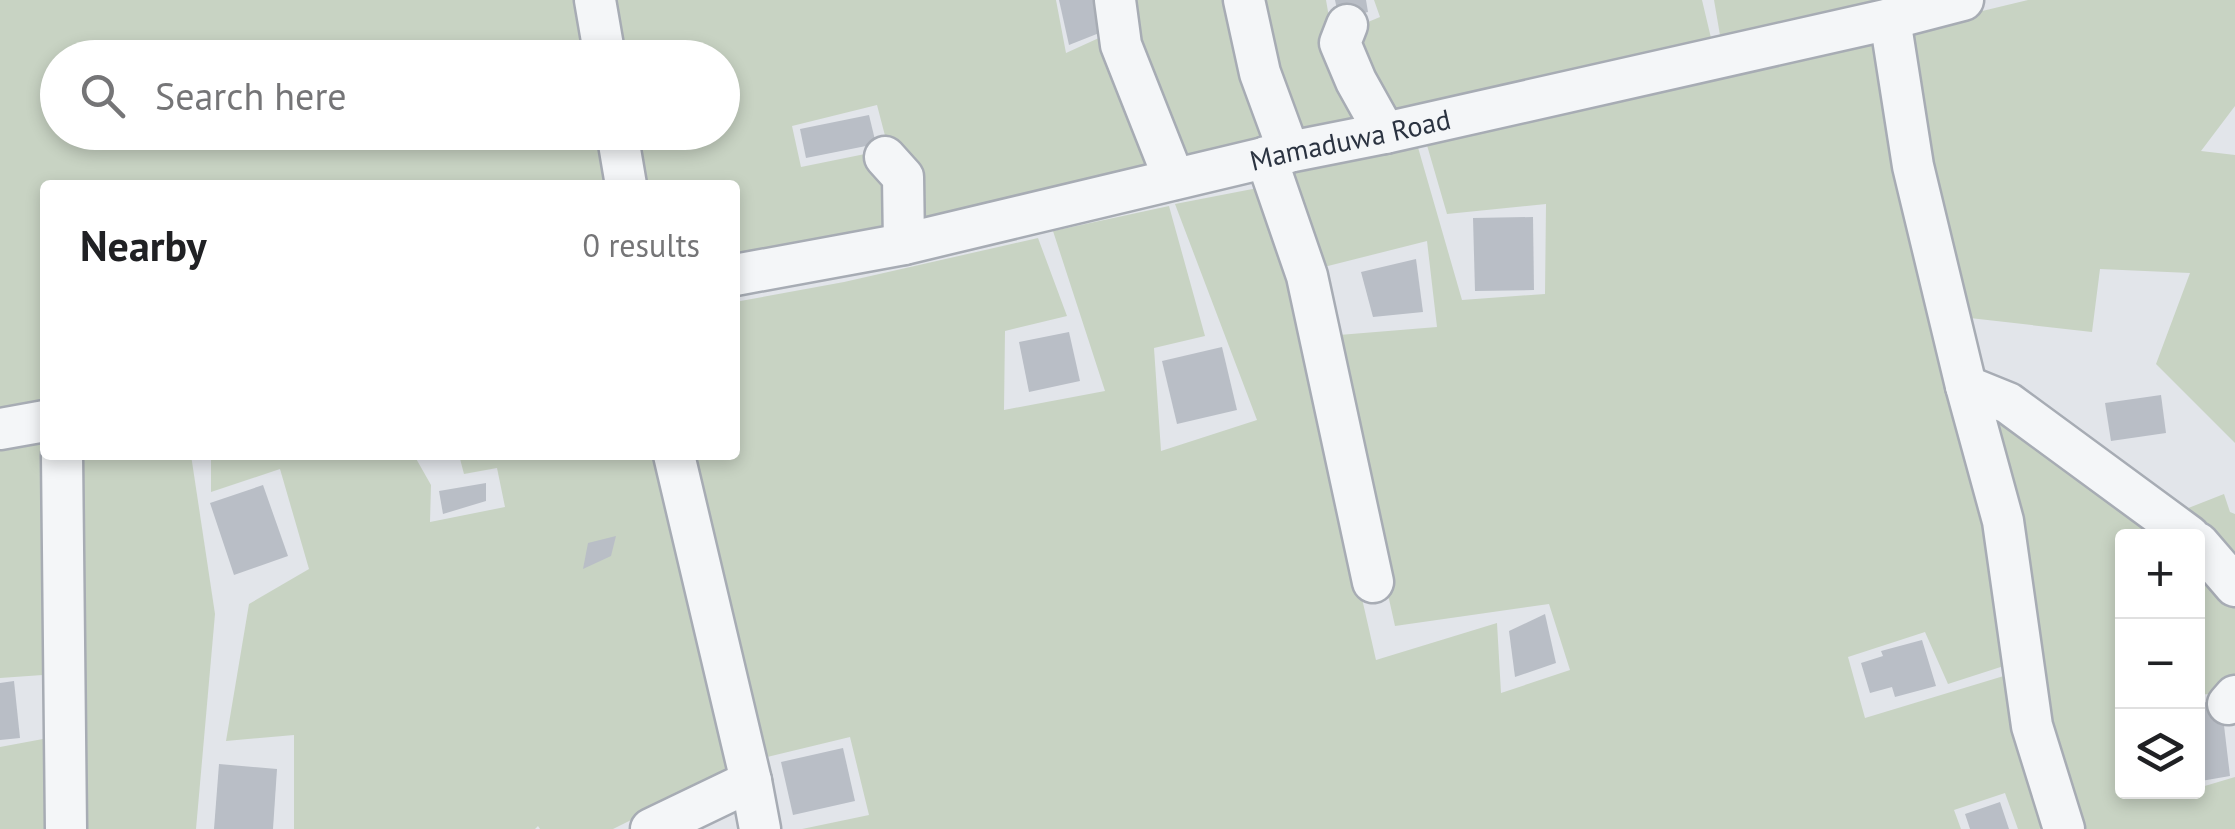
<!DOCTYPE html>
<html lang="en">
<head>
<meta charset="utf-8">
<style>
  :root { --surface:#fff; --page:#f2f2f2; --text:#202124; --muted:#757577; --line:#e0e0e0 }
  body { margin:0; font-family:"PT Sans",sans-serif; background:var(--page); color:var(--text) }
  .controls { position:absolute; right:30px; bottom:30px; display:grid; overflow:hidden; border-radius:10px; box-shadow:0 5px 15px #0003 }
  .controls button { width:90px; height:90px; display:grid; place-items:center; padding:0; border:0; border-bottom:2px solid var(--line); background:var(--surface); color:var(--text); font:50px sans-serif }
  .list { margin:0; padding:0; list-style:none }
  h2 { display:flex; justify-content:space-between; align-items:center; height:130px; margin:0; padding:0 40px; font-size:42px }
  h2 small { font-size:32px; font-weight:400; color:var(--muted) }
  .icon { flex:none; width:55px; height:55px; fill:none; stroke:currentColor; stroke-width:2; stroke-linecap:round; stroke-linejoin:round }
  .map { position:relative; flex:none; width:2235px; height:829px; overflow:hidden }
  .search { position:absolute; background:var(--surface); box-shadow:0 5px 15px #0003; left:40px; top:40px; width:700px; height:110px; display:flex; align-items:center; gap:25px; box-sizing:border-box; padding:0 35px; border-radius:55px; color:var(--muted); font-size:38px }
  .panel { position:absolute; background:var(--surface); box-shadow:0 5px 15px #0003; left:40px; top:180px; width:700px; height:280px; border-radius:10px }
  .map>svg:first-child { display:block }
  .green { fill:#c8d3c3 }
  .building { fill:#b9bec6 }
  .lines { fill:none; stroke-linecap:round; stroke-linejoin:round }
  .minor-casing { stroke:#a7acb4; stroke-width:45 }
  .minor { stroke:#f4f6f8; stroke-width:40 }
  .labels { text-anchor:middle; stroke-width:8; stroke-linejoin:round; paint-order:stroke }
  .street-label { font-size:28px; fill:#2b3341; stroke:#f1f4f7 }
</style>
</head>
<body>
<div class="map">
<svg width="2235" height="829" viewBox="0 0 2235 829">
  <rect width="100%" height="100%" fill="#e2e5ea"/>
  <!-- green -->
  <g class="green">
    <path d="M 0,0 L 588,0 L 598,57 L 58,58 L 58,132 L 611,133 L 619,185 L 45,185 L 45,413 L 0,422 Z"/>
    <path d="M 603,0 L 1056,0 L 1066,53 L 1112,32 L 1169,180 L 913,243 L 877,105 L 792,126 L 801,167 L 870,153 L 893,179 L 898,245 L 735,276 L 735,185 L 632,185 L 624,133 L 722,132 L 722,58 L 613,57 Z"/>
    <path d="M 1121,0 L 1233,0 L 1276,148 L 1183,173 Z"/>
    <path d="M 1251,0 L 1326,0 L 1330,23 L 1369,131 L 1298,145 Z"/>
    <path d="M 1374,0 L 1702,0 L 1711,38 L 1487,95 L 1389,123 L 1356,27 L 1380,17 Z"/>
    <path d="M 1714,0 L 1929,0 L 1721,41 Z"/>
    <path d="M 2028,0 L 2235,0 L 2235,106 L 2201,151 L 2235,155 L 2235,443 L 2156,364 L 2190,273 L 2100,269 L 2092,332 L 1961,317 L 1899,31 Z"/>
    <path d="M 1882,30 L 2002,594 L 2010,664 L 1948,684 L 1925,632 L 1848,657 L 1865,718 L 2007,675 L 2047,826 L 2039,829 L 2018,829 L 2005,793 L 1954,810 L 1961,829 L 802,829 L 869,815 L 850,737 L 763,758 L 726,611 L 696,455 L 735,455 L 735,302 L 844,282 L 1038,238 L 1067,316 L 1005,331 L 1004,410 L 1105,391 L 1053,231 L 1169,206 L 1205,336 L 1154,348 L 1161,451 L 1257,420 L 1175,204 L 1268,186 L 1376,660 L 1497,623 L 1501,693 L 1570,670 L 1549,604 L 1395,626 L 1350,424 L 1339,335 L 1437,327 L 1427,241 L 1316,269 L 1277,162 L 1415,137 L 1462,300 L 1545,294 L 1546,204 L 1447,214 L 1424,135 Z"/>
    <path d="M 1978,399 L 2178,536 L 2122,536 L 2122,792 L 2198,792 L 2198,788 L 2235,777 L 2235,829 L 2068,829 Z"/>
    <path d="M 45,433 L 57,674 L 0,678 L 0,442 Z"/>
    <path d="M 73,455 L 191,455 L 215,614 L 196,829 L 82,829 Z"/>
    <path d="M 211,455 L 414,455 L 431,485 L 430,522 L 505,507 L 497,468 L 464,474 L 459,455 L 666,455 L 734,769 L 613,829 L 540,829 L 538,826 L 535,829 L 294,829 L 294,735 L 226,741 L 249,604 L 309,569 L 280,469 L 211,492 Z"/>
    <path d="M 2224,494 L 2230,512 L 2235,514 L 2235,576 L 2168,516 Z"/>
    <path d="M 2198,550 L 2235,597 L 2235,688 L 2229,695 L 2198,694 Z"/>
    <path d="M 59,736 L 60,829 L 0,829 L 0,747 Z"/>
  </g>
  <!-- building -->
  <g class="building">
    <path d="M 1059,0 L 1107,0 L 1117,26 L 1069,45 Z"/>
    <path d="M 1335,0 L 1366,0 L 1368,12 L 1339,19 Z"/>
    <path d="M 869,115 L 876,144 L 806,158 L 800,129 Z"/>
    <path d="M 1533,217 L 1534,290 L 1475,291 L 1473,218 Z"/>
    <path d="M 1416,259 L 1423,312 L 1373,317 L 1361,272 Z"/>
    <path d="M 1069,332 L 1080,381 L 1029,392 L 1019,342 Z"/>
    <path d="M 1222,347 L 1237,410 L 1177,424 L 1162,361 Z"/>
    <path d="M 2161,395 L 2166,433 L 2111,441 L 2105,403 Z"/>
    <path d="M 486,483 L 486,501 L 443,514 L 439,491 Z"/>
    <path d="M 263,485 L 288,556 L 234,575 L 210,503 Z"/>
    <path d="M 616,536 L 611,556 L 583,569 L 588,543 Z"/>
    <path d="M 1545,614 L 1556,663 L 1515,677 L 1509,631 Z"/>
    <path d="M 1922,640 L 1936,686 L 1895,697 L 1892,687 L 1870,693 L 1861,663 L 1883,656 L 1881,651 Z"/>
    <path d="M 14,681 L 20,738 L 0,740 L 0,683 Z"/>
    <path d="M 2198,701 L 2216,704 L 2223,717 L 2230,776 L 2201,781 L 2198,757 Z"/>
    <path d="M 843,748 L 855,801 L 793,815 L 781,762 Z"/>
    <path d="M 219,764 L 277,769 L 273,829 L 214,829 Z"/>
    <path d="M 2000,802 L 2009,829 L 1970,829 L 1965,814 Z"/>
  </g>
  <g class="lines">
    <!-- minor casing -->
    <g class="minor-casing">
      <g id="minor">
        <path d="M 595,0 L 605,58"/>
        <path d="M 1115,0 L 1121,45 L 1174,179"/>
        <path d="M 1244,0 L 1260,73 L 1289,152"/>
        <path d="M 1890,19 L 1913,166 L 1966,386 L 2003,521 L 2032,726 L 2064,829"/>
        <path d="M 1347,25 L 1340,43 L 1356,81 L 1385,133"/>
        <path d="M 617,132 L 626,185"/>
        <path d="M 885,157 L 903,177 L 904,244"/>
        <path d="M 1266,157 L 1307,276 L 1373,582"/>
        <path id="s1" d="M 735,275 L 904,244 L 1289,152 L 1385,133 L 1890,19 L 1963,0"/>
        <path d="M 1966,386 L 2008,403 L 2189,536"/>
        <path d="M 0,429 L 45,421"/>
        <path d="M 62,455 L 66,829"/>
        <path d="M 674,455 L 751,781 L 760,829"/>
        <path d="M 2198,543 L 2235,586"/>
        <path d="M 2228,704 L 2235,696"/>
        <path d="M 651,829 L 751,781"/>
      </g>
    </g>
    <!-- minor -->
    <use href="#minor" class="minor"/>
  </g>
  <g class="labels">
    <!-- street labels -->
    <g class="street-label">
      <text dy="10" stroke="none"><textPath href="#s1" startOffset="630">Mamaduwa Road</textPath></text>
    </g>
  </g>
</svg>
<div class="controls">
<button>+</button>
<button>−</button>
<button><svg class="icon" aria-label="layers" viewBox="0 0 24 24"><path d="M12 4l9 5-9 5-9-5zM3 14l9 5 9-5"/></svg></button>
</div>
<div class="search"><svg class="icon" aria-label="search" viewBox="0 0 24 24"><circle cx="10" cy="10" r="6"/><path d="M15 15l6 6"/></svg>Search here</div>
<section class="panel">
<h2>Nearby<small>0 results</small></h2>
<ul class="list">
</ul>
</section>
</div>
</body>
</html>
